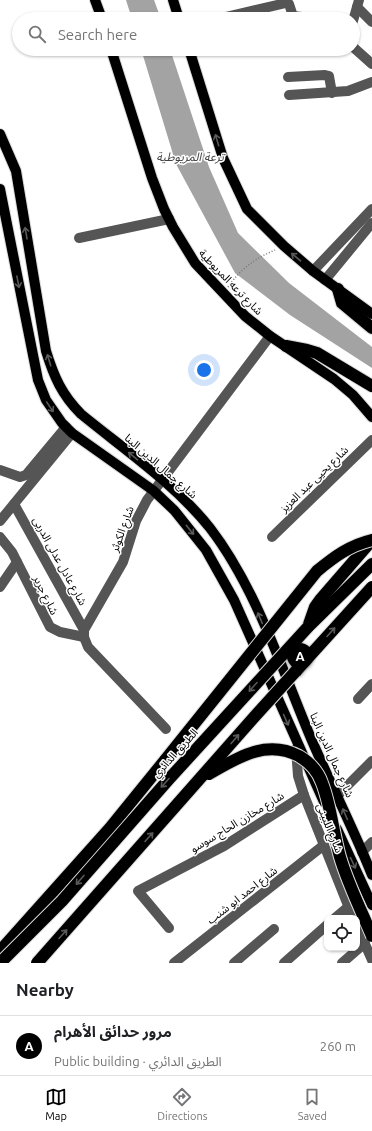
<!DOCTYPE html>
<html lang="en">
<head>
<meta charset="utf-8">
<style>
  :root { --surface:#fff; --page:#f2f2f2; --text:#202124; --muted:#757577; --line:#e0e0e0; --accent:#000 }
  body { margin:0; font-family:Ubuntu,"Noto Sans Arabic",sans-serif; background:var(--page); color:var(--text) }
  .controls { position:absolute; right:12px; bottom:12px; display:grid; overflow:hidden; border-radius:8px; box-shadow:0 1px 3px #0004 }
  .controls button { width:36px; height:36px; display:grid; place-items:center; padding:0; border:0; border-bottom:1px solid var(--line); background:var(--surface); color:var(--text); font:20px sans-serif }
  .you { position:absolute; left:204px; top:370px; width:14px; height:14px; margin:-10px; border:3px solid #fff; border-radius:50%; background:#1a73e8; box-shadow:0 0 0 6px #1a73e833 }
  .badge { display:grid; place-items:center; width:26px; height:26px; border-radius:50%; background:var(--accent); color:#fff; font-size:13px; font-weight:700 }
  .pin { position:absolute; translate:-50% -33px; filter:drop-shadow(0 1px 2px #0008) }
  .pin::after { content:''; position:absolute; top:21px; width:14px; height:12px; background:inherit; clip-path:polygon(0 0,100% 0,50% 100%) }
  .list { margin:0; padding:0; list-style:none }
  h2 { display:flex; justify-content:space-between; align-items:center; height:52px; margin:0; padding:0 16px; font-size:17px }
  h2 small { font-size:13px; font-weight:400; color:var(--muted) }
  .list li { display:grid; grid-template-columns:26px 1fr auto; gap:12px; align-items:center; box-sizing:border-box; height:60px; padding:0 16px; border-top:1px solid var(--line) }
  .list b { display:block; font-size:15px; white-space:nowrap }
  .list p { margin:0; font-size:13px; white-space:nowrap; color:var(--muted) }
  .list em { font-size:13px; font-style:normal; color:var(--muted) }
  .icon { flex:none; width:22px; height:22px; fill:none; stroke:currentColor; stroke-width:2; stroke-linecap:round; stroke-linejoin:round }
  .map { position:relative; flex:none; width:372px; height:963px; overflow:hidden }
  .search { position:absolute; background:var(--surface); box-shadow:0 1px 3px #0004; left:12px; right:12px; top:12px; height:44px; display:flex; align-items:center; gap:10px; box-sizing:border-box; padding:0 14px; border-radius:22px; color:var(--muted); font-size:15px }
  .sheet { height:112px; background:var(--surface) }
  nav { display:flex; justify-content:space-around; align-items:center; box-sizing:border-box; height:56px; border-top:1px solid var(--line); background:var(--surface); font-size:11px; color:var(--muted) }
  nav a { display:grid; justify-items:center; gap:2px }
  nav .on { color:var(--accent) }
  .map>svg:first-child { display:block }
  .water { fill:#a3a3a3 }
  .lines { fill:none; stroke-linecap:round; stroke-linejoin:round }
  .major-casing { stroke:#dbdbdb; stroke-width:12 }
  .highway-casing { stroke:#dbdbdb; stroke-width:14 }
  .path { stroke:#777; stroke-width:1.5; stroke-dasharray:1 2; stroke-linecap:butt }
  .minor { stroke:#555; stroke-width:10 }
  .major { stroke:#000; stroke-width:10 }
  .highway { stroke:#000; stroke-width:12 }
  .highway-bridge-casing { stroke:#dbdbdb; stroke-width:14; stroke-linecap:butt }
  .highway-bridge { stroke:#000; stroke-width:12 }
  .oneway { stroke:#595959 }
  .labels { text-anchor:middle; stroke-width:3; stroke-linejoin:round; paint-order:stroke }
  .street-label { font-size:11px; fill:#000; stroke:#fff }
  .water-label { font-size:12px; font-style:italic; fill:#444; stroke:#fff }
</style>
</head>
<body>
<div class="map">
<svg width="372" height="963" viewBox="0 0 372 963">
  <rect width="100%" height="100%" fill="#fff"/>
  <!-- water -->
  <g class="water">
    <path d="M 126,0 L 154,0 L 161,19 L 132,19 Z"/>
    <path d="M 141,49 L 170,49 L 209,167 L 238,233 L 289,283 L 372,347 L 372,368 L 290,315 L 235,273 L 176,164 Z"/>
  </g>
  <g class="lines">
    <!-- major casing -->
    <g class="major-casing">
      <g id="major">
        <path d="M 95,0 L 102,19"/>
        <path d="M 173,0 L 179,19"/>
        <path d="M 111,49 L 152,178 L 164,209 L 173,227 L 195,263 L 245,316 L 270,336 L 334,379 L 353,395 L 372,417"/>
        <path d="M 189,49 L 223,158 L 247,209 L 284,246 L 313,271 L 372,314"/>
        <path d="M 0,134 L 16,171 L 46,351 C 54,377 62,395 81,414 C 125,450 175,484 210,528 C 257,589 283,673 313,743 C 332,787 354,830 372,875"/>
        <path d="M 0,189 L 38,380 L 46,400 L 62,423 L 72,433 L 154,491 L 174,510 L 206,550 L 234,600 L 324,802"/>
        <path d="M 337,829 L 372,905"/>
      </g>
    </g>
    <!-- highway casing -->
    <g class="highway-casing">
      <g id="highway">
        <path d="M 338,289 L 342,303 L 372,328"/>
        <path d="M 286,346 L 307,350 L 317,353 L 372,386"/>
        <path d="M 310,625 L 372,564"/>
        <path d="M 308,627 L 315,607 L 320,600 L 372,540"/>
        <path d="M 0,951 L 110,828 L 166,759"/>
      </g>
    </g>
    <!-- path -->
    <path class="path" d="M 228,287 C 240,269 256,258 275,250"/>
    <!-- minor -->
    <g class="minor">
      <path d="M 357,7 L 372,22"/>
      <path d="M 217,19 L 286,3 L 289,4 L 293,16 L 319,19"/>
      <path d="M 353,21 L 359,0"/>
      <path d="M 353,47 L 372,64"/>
      <path d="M 288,77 L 325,75 L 329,76 L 332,93"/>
      <path d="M 289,95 L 348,91 L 372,82"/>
      <path d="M 79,238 L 169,219"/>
      <path d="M 313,271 L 372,209"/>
      <path d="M 325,280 L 372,223"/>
      <path d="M 0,470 L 20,477 L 26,475 L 66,427"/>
      <path d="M 14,504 L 84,630"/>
      <path d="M 0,521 L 72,433"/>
      <path d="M 0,537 L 12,552 L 50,627 L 60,632 L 84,637"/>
      <path d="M 272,537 L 372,440"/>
      <path d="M 0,587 L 17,562"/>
      <path d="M 358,699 L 372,684"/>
      <path d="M 166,729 L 88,647 L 84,637 L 84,630 L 123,562 L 136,521 L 147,500 L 270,336"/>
      <path d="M 296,749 L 298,776 L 304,795 L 353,918"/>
      <path d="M 337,796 L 372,761"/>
      <path d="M 362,852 L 372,842"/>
      <path d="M 335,918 L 348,907"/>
      <path d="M 357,926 L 372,960"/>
      <path d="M 169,928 L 138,891 L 224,846 L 304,795"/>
      <path d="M 174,963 L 324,845"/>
      <path d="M 234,963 L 274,929"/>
      <path d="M 284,963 L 327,925"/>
      <path d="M 342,963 L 365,943"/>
    </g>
    <!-- major -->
    <use href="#major" class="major"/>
    <!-- highway -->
    <use href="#highway" class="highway"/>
    <!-- highway-bridge casing -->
    <g class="highway-bridge-casing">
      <g id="highway-bridge">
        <path d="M 166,759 L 317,571 C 334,557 350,545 372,540"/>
        <path d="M 209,774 C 238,757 267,739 299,756 C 309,762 318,771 322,783 C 331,806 333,832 340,857 C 348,884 361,910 372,936"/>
        <path d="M 0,963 L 62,901 L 169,779 L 308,627"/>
        <path d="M 37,963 L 256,715 L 372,587"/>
      </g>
    </g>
    <!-- highway-bridge -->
    <use href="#highway-bridge" class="highway-bridge"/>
  </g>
  <!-- one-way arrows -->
  <defs><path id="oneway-shaft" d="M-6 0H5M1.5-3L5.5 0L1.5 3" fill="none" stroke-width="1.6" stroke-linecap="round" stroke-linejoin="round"/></defs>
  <g class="oneway">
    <use href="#oneway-shaft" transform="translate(217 140) rotate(-107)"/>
    <use href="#oneway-shaft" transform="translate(26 233) rotate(-100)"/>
    <use href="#oneway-shaft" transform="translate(296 257) rotate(-140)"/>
    <use href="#oneway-shaft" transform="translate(18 282) rotate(79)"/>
    <use href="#oneway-shaft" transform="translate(49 360) rotate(-107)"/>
    <use href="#oneway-shaft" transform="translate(50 407) rotate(56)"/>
    <use href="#oneway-shaft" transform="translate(133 456) rotate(-141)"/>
    <use href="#oneway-shaft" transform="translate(190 530) rotate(51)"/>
    <use href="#oneway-shaft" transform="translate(260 618) rotate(-113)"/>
    <use href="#oneway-shaft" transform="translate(331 632) rotate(-48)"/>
    <use href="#oneway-shaft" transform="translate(253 687) rotate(132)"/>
    <use href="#oneway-shaft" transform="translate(286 720) rotate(66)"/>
    <use href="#oneway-shaft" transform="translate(235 739) rotate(-49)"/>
    <use href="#oneway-shaft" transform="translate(165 783) rotate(132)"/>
    <use href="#oneway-shaft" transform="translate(345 814) rotate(-114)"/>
    <use href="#oneway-shaft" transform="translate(149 837) rotate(-48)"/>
    <use href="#oneway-shaft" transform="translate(353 863) rotate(65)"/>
    <use href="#oneway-shaft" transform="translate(80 880) rotate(131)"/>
    <use href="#oneway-shaft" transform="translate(63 934) rotate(-48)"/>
  </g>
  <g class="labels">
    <!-- street labels -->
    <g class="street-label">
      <text transform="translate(231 282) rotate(46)" y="4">شارع ترعه المريوطية</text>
      <text transform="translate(161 466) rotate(41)" y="4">شارع جمال الدين البنا</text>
      <text transform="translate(314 479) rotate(-44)" y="4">شارع يحيى عبد العزيز</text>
      <text transform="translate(122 529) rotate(-70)" y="4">شارع الكوثر</text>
      <text transform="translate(60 561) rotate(61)" y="4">شارع عادل عدلى الدربى</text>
      <text transform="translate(46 595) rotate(64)" y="4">شارع جرير</text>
      <text transform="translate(175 753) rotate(-48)" y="4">الطريق الدائري</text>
      <text transform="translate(332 755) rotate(66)" y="4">شارع جمال الدين البنا</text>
      <text transform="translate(237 822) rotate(-31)" y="4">شارع مخازن الحاج سوسو</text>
      <text transform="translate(330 828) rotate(68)" y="4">شارع اللبينى</text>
      <text transform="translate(242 895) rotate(-38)" y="4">شارع احمد ابو شنب</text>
    </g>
    <!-- water labels -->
    <g class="water-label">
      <text x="190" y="161">ترعة المريوطية</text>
    </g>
  </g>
</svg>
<div class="controls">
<button><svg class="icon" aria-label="locate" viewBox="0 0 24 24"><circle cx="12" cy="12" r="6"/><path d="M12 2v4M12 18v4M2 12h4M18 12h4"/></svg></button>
</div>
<div class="you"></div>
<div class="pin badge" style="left:300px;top:676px">A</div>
<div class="search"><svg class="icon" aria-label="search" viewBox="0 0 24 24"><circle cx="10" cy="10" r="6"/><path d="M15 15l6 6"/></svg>Search here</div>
</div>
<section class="sheet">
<h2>Nearby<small></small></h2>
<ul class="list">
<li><span class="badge">A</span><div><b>مرور حدائق الأهرام</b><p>Public building · الطريق الدائري</p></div><em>260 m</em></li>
</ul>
</section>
<nav>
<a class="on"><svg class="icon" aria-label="map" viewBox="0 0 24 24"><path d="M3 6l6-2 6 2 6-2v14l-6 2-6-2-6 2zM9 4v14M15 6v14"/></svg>Map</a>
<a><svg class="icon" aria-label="directions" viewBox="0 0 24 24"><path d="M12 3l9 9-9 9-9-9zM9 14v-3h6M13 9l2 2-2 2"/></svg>Directions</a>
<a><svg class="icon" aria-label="saved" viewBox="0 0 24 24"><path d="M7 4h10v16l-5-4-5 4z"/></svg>Saved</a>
</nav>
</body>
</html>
